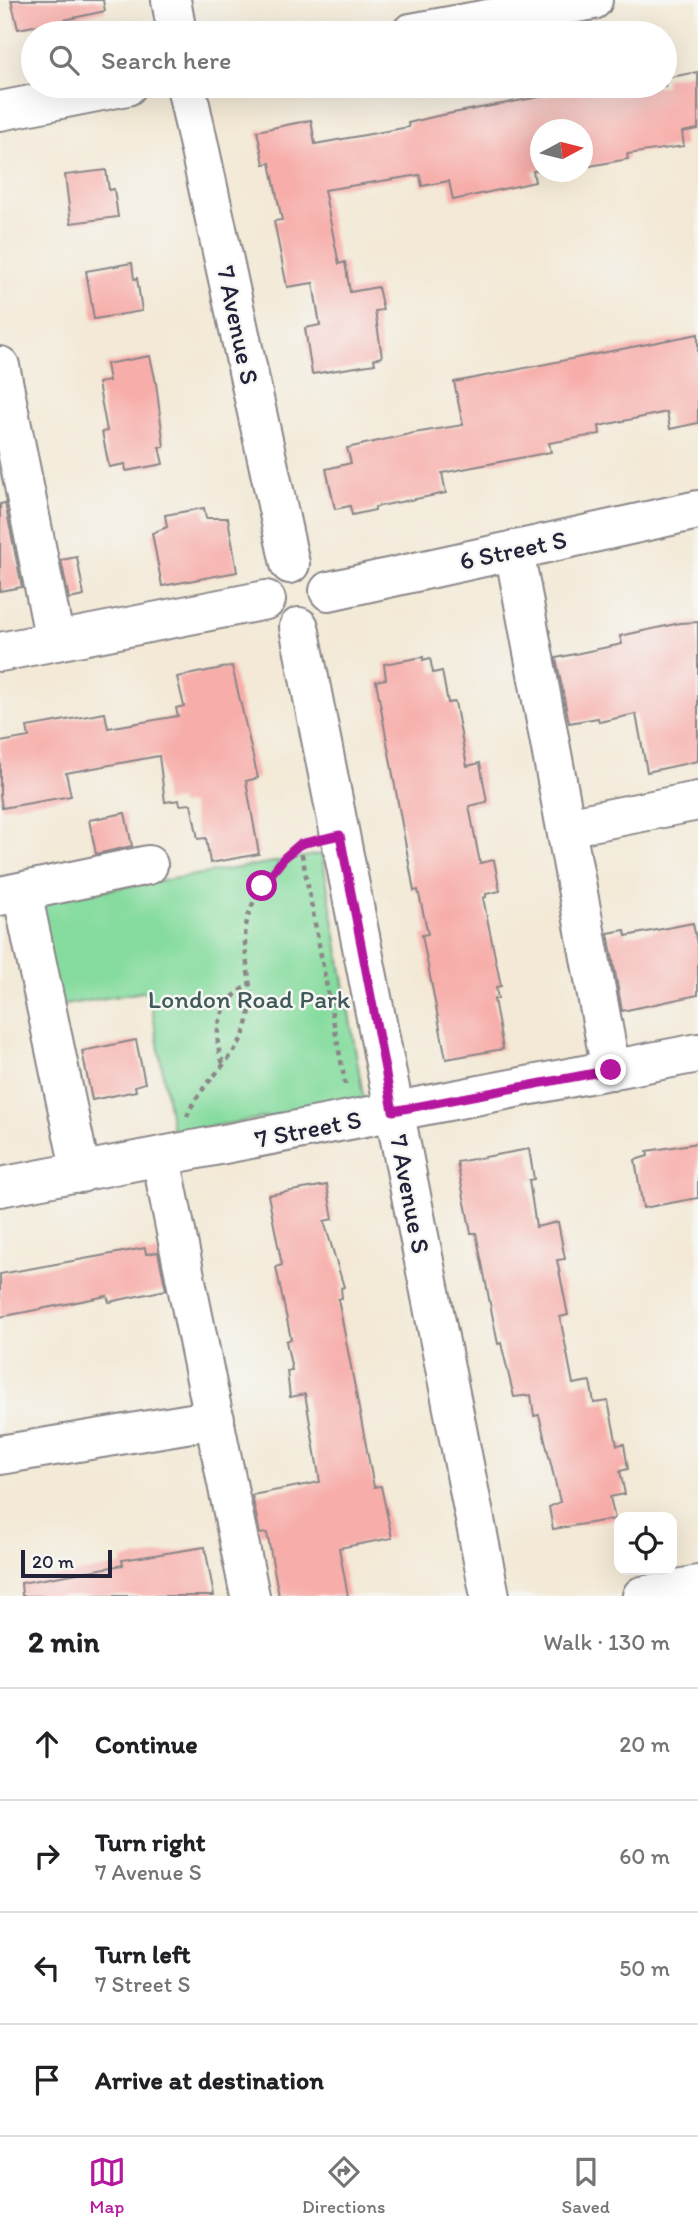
<!DOCTYPE html>
<html lang="en">
<head>
<meta charset="utf-8">
<style>
  :root { --surface:#fff; --page:#f6f6f6; --text:#202124; --muted:#757577; --line:#e0e0e0; --accent:#b5179e }
  body { margin:0; font-family:Itim,sans-serif; background:var(--page); color:var(--text) }
  .controls { position:absolute; right:21px; bottom:21px; display:grid; overflow:hidden; border-radius:14px; box-shadow:0 7px 28px #0002 }
  .controls button { width:63px; height:63px; display:grid; place-items:center; padding:0; border:0; border-bottom:2px solid var(--line); background:var(--surface); color:var(--text); font:35px sans-serif }
  .compass { position:absolute; left:530px; top:119px; width:63px; height:63px; border-radius:50%; background:var(--surface); box-shadow:0 7px 28px #0002; rotate:83deg }
  .scale { position:absolute; left:21px; bottom:18px; width:91px; box-sizing:border-box; padding-left:7px; border:4px solid #22223b; border-top:0; font-size:19px; line-height:24px; white-space:nowrap; color:#22223b; -webkit-text-stroke:5px #f6f6f2; paint-order:stroke }
  .stop { position:absolute; width:21px; height:21px; margin:-16px; border:5px solid #b5179e; border-radius:50%; background:#fff }
  .stop.end { background:#b5179e; border-color:#fff; box-shadow:0 2px 7px #0008 }
  .list { margin:0; padding:0; list-style:none }
  h2 { display:flex; justify-content:space-between; align-items:center; height:91px; margin:0; padding:0 28px; font-size:30px }
  h2 small { font-size:23px; font-weight:400; color:var(--muted) }
  .list li { display:grid; grid-template-columns:46px 1fr auto; gap:21px; align-items:center; box-sizing:border-box; height:112px; padding:0 28px; border-top:2px solid var(--line) }
  .list b { display:block; font-size:26px; white-space:nowrap }
  .list p { margin:0; font-size:23px; white-space:nowrap; color:var(--muted) }
  .list em { font-size:23px; font-style:normal; color:var(--muted) }
  .icon { flex:none; width:38px; height:38px; fill:none; stroke:currentColor; stroke-width:2; stroke-linecap:round; stroke-linejoin:round }
  .map { position:relative; flex:none; width:698px; height:1596px; overflow:hidden }
  .search { position:absolute; background:var(--surface); box-shadow:0 7px 28px #0002; left:21px; right:21px; top:21px; height:77px; display:flex; align-items:center; gap:18px; box-sizing:border-box; padding:0 24px; border-radius:38px; color:var(--muted); font-size:26px }
  .sheet { height:539px; background:var(--surface) }
  nav { display:flex; justify-content:space-around; align-items:center; box-sizing:border-box; height:98px; border-top:2px solid var(--line); background:var(--surface); font-size:19px; color:var(--muted) }
  nav a { display:grid; justify-items:center; gap:4px }
  nav .on { color:var(--accent) }
  .map>svg:first-child { display:block }
  .green { fill:#86dc9f; stroke:#547f6d; stroke-width:2 }
  .building { fill:#f7aeaa }
  .lines { fill:none; stroke-linecap:round; stroke-linejoin:round }
  .minor-casing { stroke:#8a8688; stroke-width:42 }
  .path { stroke:#8a8688; stroke-width:4.5; stroke-dasharray:5 5; stroke-linecap:butt }
  .minor { stroke:#fff; stroke-width:38 }
  .route { stroke:#b5179e; stroke-width:9 }
  .labels { text-anchor:middle; stroke-width:5; stroke-linejoin:round; paint-order:stroke }
  .street-label { font-size:26px; fill:#22223b; stroke:#f6f6f2 }
  .park-label { font-size:26px; fill:#405a59; stroke:#f6f6f2 }
</style>
</head>
<body>
<div class="map">
<svg width="698" height="1596" viewBox="0 0 698 1596">
  <rect width="100%" height="100%" fill="#f6f6f2"/>
  <filter id="ink" filterUnits="userSpaceOnUse"><feTurbulence type="fractalNoise" baseFrequency=".0143" numOctaves="2"/><feDisplacementMap in="SourceGraphic" scale="14" xChannelSelector="R" yChannelSelector="G"/><feConvolveMatrix kernelMatrix="1 2 1 2 8 2 1 2 1" color-interpolation-filters="sRGB"/></filter>
  <filter id="wash" filterUnits="userSpaceOnUse"><feTurbulence type="fractalNoise" baseFrequency=".00686" numOctaves="4" result="noise"/><feDisplacementMap in="SourceGraphic" scale="28" xChannelSelector="R" yChannelSelector="G"/><feGaussianBlur stdDeviation="1.57" result="paint"/><feColorMatrix in="noise" values="0 0 0 0 0 0 0 0 0 0 0 0 0 0 0 0 0 1.4 0 .05"/><feComposite in="paint" operator="in"/></filter>
  <g filter="url(#wash)">
    <rect width="100%" height="100%" fill="#f3e9d6"/>
    <!-- green -->
    <path class="green" d="M 322,854 L 364,1101 L 173,1133 L 149,991 L 57,1006 L 39,901 Z"/>
    <g id="blocks">
      <!-- building -->
      <g class="building">
        <path d="M 11,0 L 103,0 L 105,11 L 64,20 L 67,33 L 40,33 L 39,25 L 18,29 Z"/>
        <path d="M 698,72 L 698,129 L 682,132 L 684,146 L 627,154 L 628,159 L 590,166 L 584,130 L 541,130 L 541,169 L 533,171 L 535,182 L 453,200 L 449,181 L 422,186 L 420,175 L 324,190 L 339,264 L 345,262 L 350,292 L 378,287 L 383,310 L 375,311 L 382,357 L 374,359 L 375,364 L 312,374 L 305,328 L 320,325 L 313,283 L 287,287 L 274,221 L 282,220 L 270,163 L 264,164 L 257,131 L 311,120 L 315,144 L 409,127 L 408,123 L 437,116 L 599,86 L 665,86 L 665,78 Z"/>
        <path d="M 106,170 L 109,190 L 114,189 L 118,217 L 71,223 L 65,175 Z"/>
        <path d="M 132,263 L 134,279 L 137,278 L 142,311 L 94,319 L 86,271 Z"/>
        <path d="M 698,334 L 698,423 L 670,429 L 667,412 L 599,426 L 600,434 L 549,443 L 551,452 L 442,473 L 446,493 L 375,507 L 375,510 L 352,515 L 350,506 L 335,509 L 326,469 L 351,463 L 347,448 L 414,433 L 463,425 L 454,382 Z"/>
        <path d="M 150,356 L 156,383 L 164,447 L 159,447 L 163,464 L 126,471 L 125,464 L 109,467 L 102,432 L 107,431 L 98,383 L 109,381 L 106,364 Z"/>
        <path d="M 5,503 L 22,587 L 0,591 L 0,504 Z"/>
        <path d="M 204,508 L 206,518 L 228,518 L 237,572 L 162,586 L 152,533 L 167,527 L 165,515 Z"/>
        <path d="M 77,557 L 84,596 L 69,599 L 61,560 Z"/>
        <path d="M 698,622 L 698,761 L 647,772 L 636,714 L 599,722 L 598,718 L 569,723 L 556,658 L 622,644 L 620,636 L 680,623 Z"/>
        <path d="M 423,657 L 423,660 L 430,658 L 433,673 L 442,671 L 448,703 L 455,702 L 467,766 L 480,763 L 487,802 L 469,806 L 480,863 L 494,860 L 500,891 L 486,894 L 486,897 L 483,898 L 501,986 L 496,987 L 498,999 L 494,999 L 503,1049 L 446,1059 L 422,935 L 428,934 L 418,890 L 414,891 L 376,681 L 386,679 L 384,664 Z"/>
        <path d="M 232,666 L 258,778 L 246,781 L 259,854 L 210,863 L 206,838 L 198,839 L 191,804 L 180,805 L 179,800 L 165,802 L 159,756 L 66,773 L 71,796 L 2,808 L 0,795 L 0,742 L 29,737 L 27,727 L 105,713 L 108,728 L 178,716 L 176,708 L 184,706 L 177,677 Z"/>
        <path d="M 125,813 L 132,846 L 96,854 L 89,820 Z"/>
        <path d="M 693,923 L 698,950 L 698,995 L 622,1011 L 608,933 L 625,930 L 626,936 Z"/>
        <path d="M 136,1040 L 145,1083 L 135,1086 L 136,1091 L 92,1100 L 82,1051 Z"/>
        <path d="M 698,1143 L 698,1198 L 643,1208 L 635,1160 L 648,1156 L 647,1151 Z"/>
        <path d="M 529,1149 L 534,1179 L 529,1180 L 536,1227 L 558,1222 L 565,1259 L 557,1260 L 568,1315 L 560,1317 L 573,1384 L 590,1381 L 594,1403 L 608,1401 L 617,1445 L 624,1444 L 628,1469 L 620,1471 L 625,1494 L 610,1497 L 615,1519 L 553,1529 L 549,1507 L 560,1502 L 539,1415 L 534,1416 L 531,1395 L 514,1397 L 501,1343 L 498,1344 L 476,1233 L 471,1233 L 457,1162 Z"/>
        <path d="M 327,1185 L 333,1219 L 324,1221 L 344,1287 L 341,1288 L 342,1298 L 338,1299 L 374,1487 L 381,1486 L 392,1538 L 339,1548 L 348,1596 L 279,1596 L 267,1533 L 260,1534 L 252,1495 L 320,1482 L 305,1394 L 290,1397 L 287,1371 L 292,1370 L 286,1341 L 291,1339 L 276,1267 L 282,1265 L 268,1195 Z"/>
        <path d="M 145,1248 L 146,1254 L 158,1252 L 166,1290 L 109,1302 L 107,1296 L 0,1317 L 0,1274 Z"/>
        <path d="M 205,1547 L 214,1596 L 22,1596 L 21,1583 L 123,1565 L 122,1560 Z"/>
      </g>
    </g>
  </g>
  <g filter="url(#ink)">
    <use href="#blocks" fill-opacity="0" stroke="#8a8688" stroke-width="2"/>
    <g class="lines">
      <!-- minor casing -->
      <g class="minor-casing">
        <g id="minor">
          <path d="M 171,0 L 177,33"/>
          <path d="M 411,33 L 593,0"/>
          <path d="M 186,86 L 290,564"/>
          <path d="M 0,111 L 127,86"/>
          <path d="M 0,366 L 55,641"/>
          <path d="M 514,550 L 611,1070"/>
          <path d="M 329,591 L 698,510"/>
          <path d="M 299,627 L 490,1596"/>
          <path d="M 0,652 L 266,600"/>
          <path d="M 566,827 L 698,801"/>
          <path d="M 22,892 L 81,1173"/>
          <path d="M 0,896 L 148,865"/>
          <path d="M 161,1158 L 250,1596"/>
          <path d="M 0,1187 L 698,1053"/>
          <path d="M 0,1455 L 215,1419"/>
          <path d="M 642,1596 L 698,1585"/>
        </g>
      </g>
      <!-- path -->
      <g class="path">
        <path d="M 300,844 L 346,1088"/>
        <path d="M 223,1063 C 210,1033 221,998 251,984"/>
        <path d="M 187,1117 C 199,1083 234,1063 246,1028 C 258,989 241,961 246,926 C 251,896 276,859 302,843"/>
      </g>
      <!-- minor -->
      <use href="#minor" class="minor"/>
    </g>
  </g>
  <g class="lines" filter="url(#ink)">
    <!-- route -->
    <path class="route" d="M 262,886 L 284,858 L 300,844 L 340,835 L 393,1111 L 611,1070"/>
  </g>
  <g class="labels">
    <!-- street labels -->
    <g class="street-label">
      <text transform="translate(238 325) rotate(78)" y="9">7 Avenue S</text>
      <text transform="translate(513 550) rotate(-12)" y="9">6 Street S</text>
      <text transform="translate(308 1129) rotate(-11)" y="9">7 Street S</text>
      <text transform="translate(410 1194) rotate(79)" y="9">7 Avenue S</text>
    </g>
    <!-- park labels -->
    <g class="park-label">
      <text x="249" y="1008">London Road Park</text>
    </g>
  </g>
</svg>
<div class="controls">
<button><svg class="icon" aria-label="locate" viewBox="0 0 24 24"><circle cx="12" cy="12" r="6"/><path d="M12 2v4M12 18v4M2 12h4M18 12h4"/></svg></button>
</div>
<svg class="compass" viewBox="-18 -18 36 36"><path d="M0-13l5 13h-10z" fill="#e53935"/><path d="M0 13l5-13h-10z" fill="#757577"/></svg>
<div class="scale">20 m</div>
<div class="stop" style="left:262px;top:886px"></div>
<div class="stop end" style="left:611px;top:1070px"></div>
<div class="search"><svg class="icon" aria-label="search" viewBox="0 0 24 24"><circle cx="10" cy="10" r="6"/><path d="M15 15l6 6"/></svg>Search here</div>
</div>
<section class="sheet">
<h2>2 min<small>Walk · 130 m</small></h2>
<ul class="list">
<li><svg class="icon" aria-label="ahead" viewBox="0 0 24 24"><path d="M12 20V5M6 11l6-6 6 6"/></svg><div><b>Continue</b></div><em>20 m</em></li>
<li><svg class="icon" aria-label="right" viewBox="0 0 24 24"><path d="M7 20v-9h11M14 6l5 5-5 5"/></svg><div><b>Turn right</b><p>7 Avenue S</p></div><em>60 m</em></li>
<li><svg class="icon" aria-label="left" viewBox="0 0 24 24"><path d="M17 20v-9H6M10 6l-5 5 5 5"/></svg><div><b>Turn left</b><p>7 Street S</p></div><em>50 m</em></li>
<li><svg class="icon" aria-label="arrive" viewBox="0 0 24 24"><path d="M6 21V4h12l-3 4 3 4H6"/></svg><div><b>Arrive at destination</b></div></li>
</ul>
</section>
<nav>
<a class="on"><svg class="icon" aria-label="map" viewBox="0 0 24 24"><path d="M3 6l6-2 6 2 6-2v14l-6 2-6-2-6 2zM9 4v14M15 6v14"/></svg>Map</a>
<a><svg class="icon" aria-label="directions" viewBox="0 0 24 24"><path d="M12 3l9 9-9 9-9-9zM9 14v-3h6M13 9l2 2-2 2"/></svg>Directions</a>
<a><svg class="icon" aria-label="saved" viewBox="0 0 24 24"><path d="M7 4h10v16l-5-4-5 4z"/></svg>Saved</a>
</nav>
</body>
</html>
